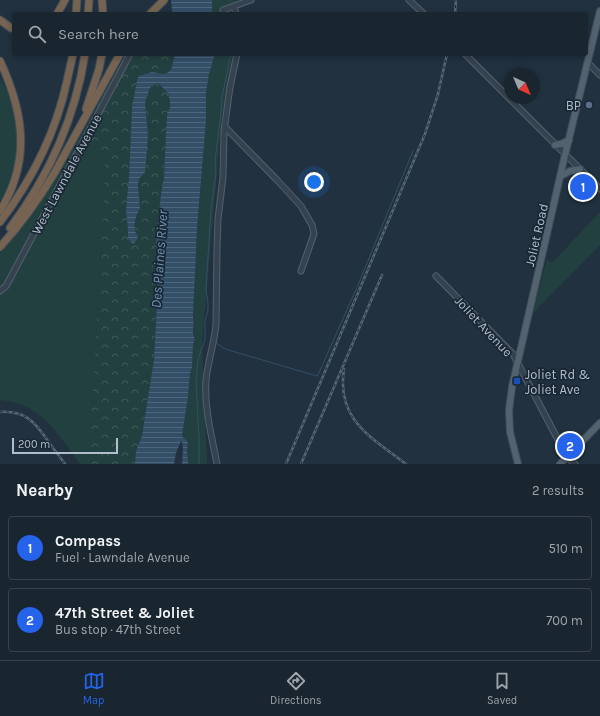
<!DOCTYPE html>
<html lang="en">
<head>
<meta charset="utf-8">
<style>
  :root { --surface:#19252f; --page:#26313b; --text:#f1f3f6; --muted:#9fa5aa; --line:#37424b; --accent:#2563eb }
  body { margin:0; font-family:Karla,sans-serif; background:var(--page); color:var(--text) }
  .compass { position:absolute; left:504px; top:68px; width:36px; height:36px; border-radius:50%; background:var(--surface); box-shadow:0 2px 6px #0003; rotate:136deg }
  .scale { position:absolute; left:12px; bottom:10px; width:106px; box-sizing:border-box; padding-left:4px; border:2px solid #b0bdca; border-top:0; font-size:11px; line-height:14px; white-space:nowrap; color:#b0bdca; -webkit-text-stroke:3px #1a2734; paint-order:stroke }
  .you { position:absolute; left:314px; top:182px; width:14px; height:14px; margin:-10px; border:3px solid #fff; border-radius:50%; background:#1a73e8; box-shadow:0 0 0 6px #1a73e833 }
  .badge { display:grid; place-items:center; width:26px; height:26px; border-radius:50%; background:var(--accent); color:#fff; font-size:13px; font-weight:700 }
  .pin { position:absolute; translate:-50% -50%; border:2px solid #fff; box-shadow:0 1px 4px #0006 }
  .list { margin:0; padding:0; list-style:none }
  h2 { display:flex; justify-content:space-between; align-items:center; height:52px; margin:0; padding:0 16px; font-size:17px }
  h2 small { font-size:13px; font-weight:400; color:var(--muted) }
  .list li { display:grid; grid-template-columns:26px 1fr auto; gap:12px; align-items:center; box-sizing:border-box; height:64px; margin:0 8px 8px; padding:0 8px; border:1px solid var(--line); border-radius:4px }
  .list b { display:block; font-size:15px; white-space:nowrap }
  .list p { margin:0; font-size:13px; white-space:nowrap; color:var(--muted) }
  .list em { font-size:13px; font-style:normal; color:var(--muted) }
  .icon { flex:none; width:22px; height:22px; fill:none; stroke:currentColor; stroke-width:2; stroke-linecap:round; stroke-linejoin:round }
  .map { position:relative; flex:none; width:600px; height:464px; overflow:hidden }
  .search { position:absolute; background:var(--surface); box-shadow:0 2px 6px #0003; left:12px; right:12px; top:12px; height:44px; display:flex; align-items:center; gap:10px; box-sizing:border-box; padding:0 14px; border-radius:4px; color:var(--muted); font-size:15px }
  .sheet { height:196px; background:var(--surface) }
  nav { display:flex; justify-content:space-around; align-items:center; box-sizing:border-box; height:56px; border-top:1px solid var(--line); background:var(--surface); font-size:11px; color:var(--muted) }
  nav a { display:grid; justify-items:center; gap:2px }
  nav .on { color:var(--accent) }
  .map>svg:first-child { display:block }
  .grass { fill:#234040 }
  .forest { fill:url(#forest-crowns) }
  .water { fill:url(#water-rules) }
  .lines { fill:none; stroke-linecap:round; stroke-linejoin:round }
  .stream { stroke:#334f68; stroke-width:1 }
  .minor-casing { stroke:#53606d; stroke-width:7 }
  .major-casing { stroke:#414e5b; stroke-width:8 }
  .highway-casing { stroke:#404d5a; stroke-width:9 }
  .minor { stroke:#35424f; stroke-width:5 }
  .major { stroke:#53626f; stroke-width:6 }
  .highway { stroke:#766351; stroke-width:7 }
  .rail-casing { stroke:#566776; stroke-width:2.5 }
  .rail { stroke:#1a2734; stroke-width:1; stroke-dasharray:3; stroke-linecap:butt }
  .service-dot { fill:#5c6f8a; stroke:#1a2734; stroke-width:1.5 }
  .transit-dot { fill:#1a4fb4; stroke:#1a2734; stroke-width:1.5 }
  .labels { text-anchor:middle; stroke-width:3.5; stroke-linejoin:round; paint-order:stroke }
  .poi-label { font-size:13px; fill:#b0bdca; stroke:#1a2734; text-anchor:end }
  .street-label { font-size:13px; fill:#b0bdca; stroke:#1a2734 }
  .water-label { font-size:14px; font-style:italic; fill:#6e92b1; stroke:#1a2734 }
</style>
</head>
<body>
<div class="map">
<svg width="600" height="464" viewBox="0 0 600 464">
  <defs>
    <pattern id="forest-crowns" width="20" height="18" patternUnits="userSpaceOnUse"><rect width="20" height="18" fill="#234040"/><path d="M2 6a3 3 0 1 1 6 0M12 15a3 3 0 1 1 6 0" fill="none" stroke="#405a5a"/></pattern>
    <pattern id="water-rules" width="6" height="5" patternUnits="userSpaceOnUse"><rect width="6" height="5" fill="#334f68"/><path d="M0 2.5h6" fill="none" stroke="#4e667c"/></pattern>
  </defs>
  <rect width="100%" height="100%" fill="#21313f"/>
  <!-- grass -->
  <g class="grass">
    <path d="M 212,0 L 240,0 L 230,5 L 231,14 L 212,14 Z"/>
    <path d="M 215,54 L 234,54 L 222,116 L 202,345 L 207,464 L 188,464 L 187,451 L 188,442 L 182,436 L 188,397 L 190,374 L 192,367 L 193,344 L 195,341 L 193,323 L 194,317 L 193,315 L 195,257 L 206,121 L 206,93 L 209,74 Z"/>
    <path d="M 0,78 C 13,98 22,137 16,161 C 13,174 7,189 0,201 Z"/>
    <path d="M 86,127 L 84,137 L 88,142 L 104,159 L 105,172 L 90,448 L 91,464 L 80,464 C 58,434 41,403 0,400 L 0,253 L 30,217 L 50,188 Z"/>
    <path d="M 600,212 L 600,245 L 533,313 L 547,259 L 552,263 Z"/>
  </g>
  <!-- forest -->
  <path class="forest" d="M 126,54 L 175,54 L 171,70 L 167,73 L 163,74 L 152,72 L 139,76 L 137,80 L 132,108 L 129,176 L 126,210 L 128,230 L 128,238 L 136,242 L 138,237 C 132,231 135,215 140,209 L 138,185 L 146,154 L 148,136 L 145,102 L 147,96 L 150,88 L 155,83 L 159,84 L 168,93 L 170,101 L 170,107 L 167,115 L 166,132 L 164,178 L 161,194 L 156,242 L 159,254 L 158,260 L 156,262 L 156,265 L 159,267 L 154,359 L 142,436 L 136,451 L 135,464 L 91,464 L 90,448 L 105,172 L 104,159 L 88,142 L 84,137 L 86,127 L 98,103 Z"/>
  <!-- water -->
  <g class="water">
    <path d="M 171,0 L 212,0 L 212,14 L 173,14 L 172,11 Z"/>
    <path d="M 175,54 L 215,54 L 209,74 L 206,93 L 206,121 L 197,229 L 193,315 C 195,323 191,331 195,339 L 193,344 L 192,367 L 190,374 L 188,397 L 182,436 L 188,442 L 187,451 L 188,462 L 188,464 L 182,464 L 183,449 L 182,442 L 181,441 L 176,453 L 174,464 L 135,464 L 136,451 L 142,436 L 154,359 L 159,267 L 156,265 L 156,262 L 158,260 L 159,255 L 156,242 L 161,194 L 164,178 L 166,132 L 167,115 L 170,107 L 170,101 L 168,93 L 159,84 L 155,83 L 150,88 L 147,96 L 145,102 L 148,136 L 145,172 L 139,179 L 138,185 L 140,209 C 135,215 132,231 138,236 L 137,240 L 133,244 L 131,242 L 128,238 L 128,230 L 126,210 L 129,176 L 132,108 L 137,80 L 139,76 L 152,72 L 163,74 L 167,73 L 171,70 Z"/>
  </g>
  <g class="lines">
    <!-- stream -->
    <g class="stream">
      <path d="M 229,0 L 229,1"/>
      <path d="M 216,343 L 225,349 L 317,376 L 318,375 L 358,285 L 413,151"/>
      <path d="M 199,464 L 199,438 L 196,382 L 198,359 L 205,340 L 205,321 L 208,310 L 208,304 L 206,289 L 211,209 L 216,173 L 215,161 L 219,128 L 221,112 L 222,97 L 231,54"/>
    </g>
    <!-- minor casing -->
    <g class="minor-casing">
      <g id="minor">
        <path d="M 409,0 L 424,14"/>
        <path d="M 234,6 L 236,14"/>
        <path d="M 223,10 L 251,0"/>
        <path d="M 465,54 L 600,189"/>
        <path d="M 588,63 L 600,75"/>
        <path d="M 225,127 L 278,181 L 301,206 L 312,225 L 314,234 L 301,271"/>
        <path d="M 436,276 L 513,354 L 567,457 L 575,464"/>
        <path d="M 0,291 L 6,286 L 130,54"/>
        <path d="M 217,464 C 212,438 204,407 206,380 C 208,361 214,344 216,325 L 217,249 L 218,219 L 223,177 L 224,131 L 230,87 L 237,54"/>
      </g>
    </g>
    <!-- major casing -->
    <g class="major-casing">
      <g id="major">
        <path d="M 555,145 L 561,144 L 569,140"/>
        <path d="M 561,176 L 570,171 L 580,169"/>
        <path d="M 518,464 L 510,432 L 509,410 L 512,387 L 565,155 L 600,11"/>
        <path d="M 560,464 L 600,423"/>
      </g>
    </g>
    <!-- highway casing -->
    <g class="highway-casing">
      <g id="highway">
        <path d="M 102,0 L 103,14"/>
        <path d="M 57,14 L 65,0"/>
        <path d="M 76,14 L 77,0"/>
        <path d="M 88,14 L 89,0"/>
        <path d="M 150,14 L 164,0"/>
        <path d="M 0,20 L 11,28 L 14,28"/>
        <path d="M 0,61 C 24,113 31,161 0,211"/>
        <path d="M 86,109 L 99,69 L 102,54"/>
        <path d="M 0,222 C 32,180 56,132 67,81 C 69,72 71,63 73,54"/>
        <path d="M 10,228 C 49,176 75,119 85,54"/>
        <path d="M 0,247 C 21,224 39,199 55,172 L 120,54"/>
      </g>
    </g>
    <!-- minor -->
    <use href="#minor" class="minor"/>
    <!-- major -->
    <use href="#major" class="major"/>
    <!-- highway -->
    <use href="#highway" class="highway"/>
    <!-- rail casing -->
    <g class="rail-casing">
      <g id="rail">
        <path d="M 455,14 L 456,0"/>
        <path d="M 344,369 C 336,420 371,437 406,464"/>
        <path d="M 0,412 C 25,410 35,422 48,441 C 54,449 59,456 65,464"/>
        <path d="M 286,464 L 425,134 L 438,94 L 447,54"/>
        <path d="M 301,464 L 382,275"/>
      </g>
    </g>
    <!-- rail -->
    <use href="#rail" class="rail"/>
  </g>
  <!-- markers -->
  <circle class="service-dot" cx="589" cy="105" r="4"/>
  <rect class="transit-dot" x="513" y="377" width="8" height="8" rx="2"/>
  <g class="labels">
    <!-- poi labels -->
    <g class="poi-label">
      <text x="581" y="110">BP</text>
      <text x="525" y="379" text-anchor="start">Joliet Rd &amp;<tspan x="525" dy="15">Joliet Ave</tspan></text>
    </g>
    <!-- street labels -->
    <g class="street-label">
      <text transform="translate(66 174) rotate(-62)" y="5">West Lawndale Avenue</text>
      <text transform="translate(536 235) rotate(-77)" y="5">Joliet Road</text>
      <text transform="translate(484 326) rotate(47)" y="5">Joliet Avenue</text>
    </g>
    <!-- water labels -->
    <g class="water-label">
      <text transform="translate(159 259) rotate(-86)" y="5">Des Plaines River</text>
    </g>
  </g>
</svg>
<svg class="compass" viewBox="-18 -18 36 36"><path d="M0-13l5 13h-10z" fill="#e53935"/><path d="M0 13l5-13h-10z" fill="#9fa5aa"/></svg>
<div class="scale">200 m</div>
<div class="you"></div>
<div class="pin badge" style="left:583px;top:187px">1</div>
<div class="pin badge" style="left:570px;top:446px">2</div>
<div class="search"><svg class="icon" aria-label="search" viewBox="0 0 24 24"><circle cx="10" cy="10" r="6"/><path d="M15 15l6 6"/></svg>Search here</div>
</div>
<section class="sheet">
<h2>Nearby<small>2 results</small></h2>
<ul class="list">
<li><span class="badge">1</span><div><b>Compass</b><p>Fuel · Lawndale Avenue</p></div><em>510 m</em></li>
<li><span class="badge">2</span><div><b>47th Street &amp; Joliet</b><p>Bus stop · 47th Street</p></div><em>700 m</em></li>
</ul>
</section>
<nav>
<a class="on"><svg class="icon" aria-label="map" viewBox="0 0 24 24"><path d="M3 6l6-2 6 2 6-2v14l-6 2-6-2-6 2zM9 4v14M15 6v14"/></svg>Map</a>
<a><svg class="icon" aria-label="directions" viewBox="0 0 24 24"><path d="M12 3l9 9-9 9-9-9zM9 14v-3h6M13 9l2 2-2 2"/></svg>Directions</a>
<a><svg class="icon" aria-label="saved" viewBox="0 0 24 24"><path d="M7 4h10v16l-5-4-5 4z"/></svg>Saved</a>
</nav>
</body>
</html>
